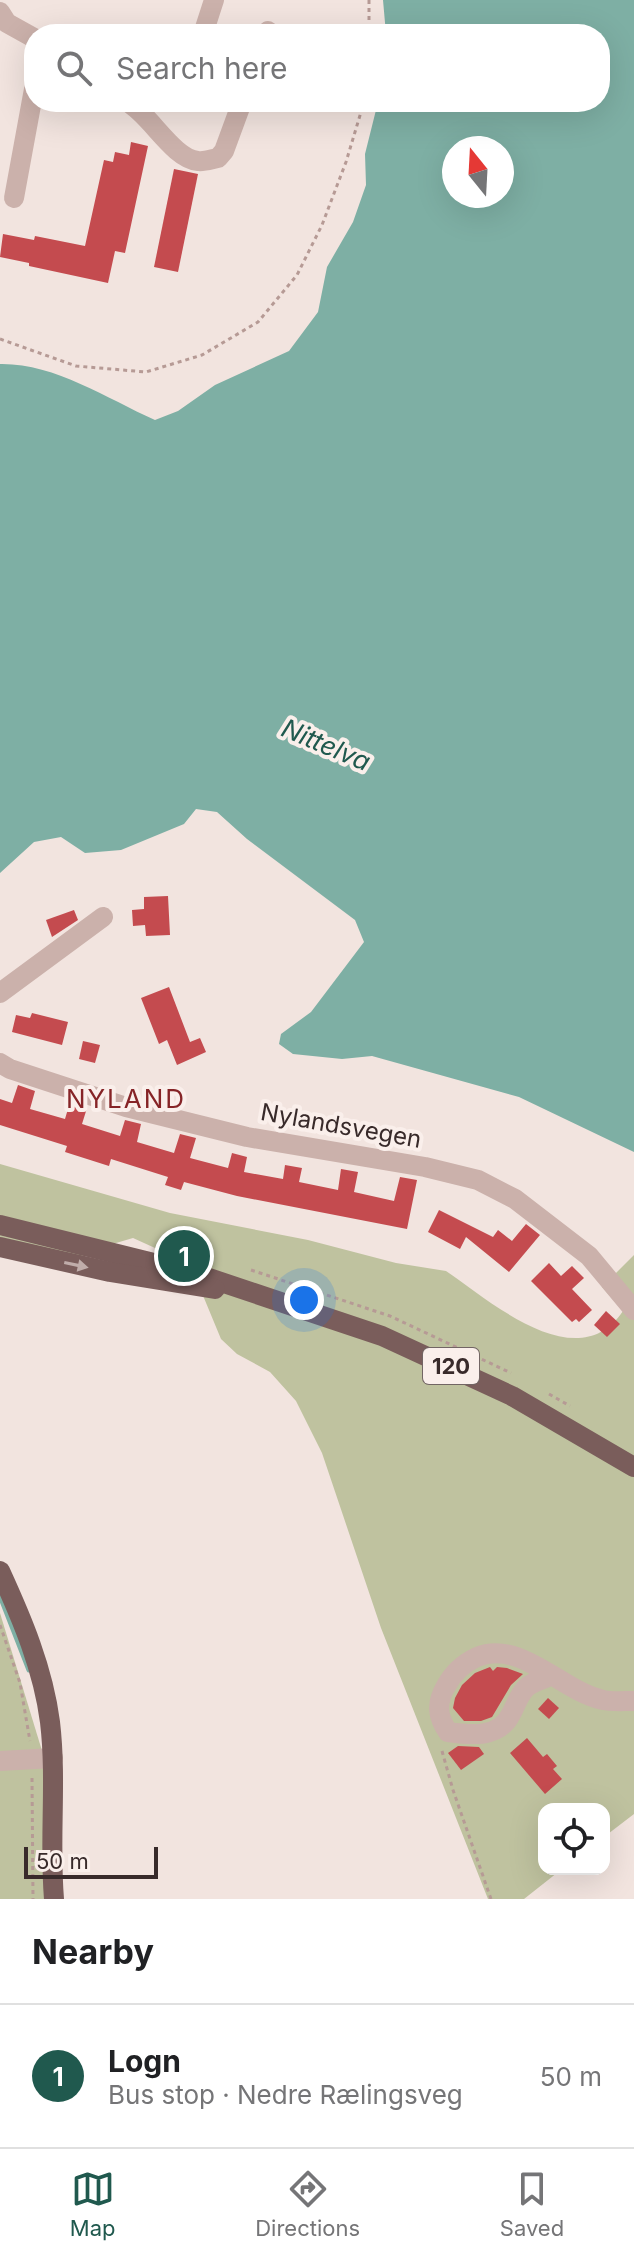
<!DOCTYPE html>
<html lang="en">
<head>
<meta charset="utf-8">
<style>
  :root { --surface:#fff; --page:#f2f2f2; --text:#202124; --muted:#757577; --line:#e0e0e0; --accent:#20594e }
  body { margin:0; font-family:Inter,sans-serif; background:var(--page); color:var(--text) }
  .controls { position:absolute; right:24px; bottom:24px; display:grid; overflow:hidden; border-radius:16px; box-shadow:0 8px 32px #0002 }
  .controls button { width:72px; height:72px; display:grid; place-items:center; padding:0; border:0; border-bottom:2px solid var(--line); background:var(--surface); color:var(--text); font:40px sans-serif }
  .compass { position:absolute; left:442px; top:136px; width:72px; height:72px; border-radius:50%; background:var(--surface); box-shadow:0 8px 32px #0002; rotate:342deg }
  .scale { position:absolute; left:24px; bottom:20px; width:134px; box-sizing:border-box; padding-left:8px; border:4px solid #382a2a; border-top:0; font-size:22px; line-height:28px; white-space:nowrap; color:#382a2a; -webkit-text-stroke:6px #faefeb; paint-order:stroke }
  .you { position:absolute; left:304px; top:1300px; width:28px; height:28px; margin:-20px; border:6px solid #fff; border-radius:50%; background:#1a73e8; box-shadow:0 0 0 12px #1a73e833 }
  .badge { display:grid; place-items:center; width:52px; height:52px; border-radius:50%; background:var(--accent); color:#fff; font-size:26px; font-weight:700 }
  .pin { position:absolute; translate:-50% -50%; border:4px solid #fff; box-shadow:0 2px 8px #0006 }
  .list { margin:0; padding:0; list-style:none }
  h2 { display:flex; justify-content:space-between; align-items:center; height:104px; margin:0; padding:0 32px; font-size:34px }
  h2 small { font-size:26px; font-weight:400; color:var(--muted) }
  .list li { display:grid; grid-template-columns:52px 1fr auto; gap:24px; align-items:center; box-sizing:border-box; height:144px; padding:0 32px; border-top:2px solid var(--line) }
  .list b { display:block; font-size:30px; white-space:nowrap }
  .list p { margin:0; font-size:26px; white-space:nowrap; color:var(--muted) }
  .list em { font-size:26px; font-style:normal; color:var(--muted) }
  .icon { flex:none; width:44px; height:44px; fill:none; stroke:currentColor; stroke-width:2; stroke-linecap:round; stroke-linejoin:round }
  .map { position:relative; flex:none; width:634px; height:1899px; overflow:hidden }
  .search { position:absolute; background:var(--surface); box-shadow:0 8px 32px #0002; left:24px; right:24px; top:24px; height:88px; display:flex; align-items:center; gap:20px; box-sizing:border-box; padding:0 28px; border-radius:32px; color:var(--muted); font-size:30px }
  .sheet { height:248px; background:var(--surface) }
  nav { display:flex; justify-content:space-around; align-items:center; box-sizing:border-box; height:112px; border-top:2px solid var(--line); background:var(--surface); font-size:22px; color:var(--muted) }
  nav a { display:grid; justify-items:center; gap:4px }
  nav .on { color:var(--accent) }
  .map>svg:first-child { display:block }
  .green { fill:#bfc29f }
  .water { fill:#7eafa4; fill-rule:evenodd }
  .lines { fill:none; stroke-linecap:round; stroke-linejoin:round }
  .stream { stroke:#7eafa4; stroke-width:5 }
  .building { fill:#c44b4f }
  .path { stroke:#b69a95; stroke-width:3; stroke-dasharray:4 4; stroke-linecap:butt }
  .minor { stroke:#cbb1ab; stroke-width:20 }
  .major { stroke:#7a5d5b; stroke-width:20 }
  .oneway { fill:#c0adaa }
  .labels { text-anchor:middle; stroke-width:8; stroke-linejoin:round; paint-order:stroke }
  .shield { fill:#faefeb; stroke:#726564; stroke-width:2 }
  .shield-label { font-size:22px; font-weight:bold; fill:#382a2a }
  .street-label { font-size:24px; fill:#382a2a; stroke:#faefeb }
  .water-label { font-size:26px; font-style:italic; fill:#20594e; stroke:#faefeb }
  .neighbourhood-label { font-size:26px; letter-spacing:2px; fill:#862427; stroke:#faefeb }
</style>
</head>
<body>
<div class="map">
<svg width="634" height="1899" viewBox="0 0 634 1899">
  <rect width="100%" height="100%" fill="#f2e4df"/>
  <!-- green -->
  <g class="green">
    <path d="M 0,1164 L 170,1213 L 308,1240 L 396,1263 L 446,1271 C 490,1301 578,1379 623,1311 L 602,1287 L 634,1255 L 634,1814 L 604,1837 L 604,1809 L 544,1809 L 544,1869 L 562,1869 L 524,1899 L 488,1899 L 381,1628 L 322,1453 L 296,1401 L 270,1372 L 237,1354 L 221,1339 L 192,1269 L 176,1253 L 155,1248 L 133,1238 L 99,1248 L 64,1264 L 0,1247 Z"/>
    <path d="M 0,1613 L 50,1777 L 52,1899 L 0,1899 Z"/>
  </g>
  <!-- water -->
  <path class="water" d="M 383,0 L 634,0 L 634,1152 L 519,1097 L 372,1056 L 342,1059 L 293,1054 L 279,1044 L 281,1034 L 311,1012 L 364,942 L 355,920 L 247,839 L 217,812 L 196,809 L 184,824 L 121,850 L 85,853 L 61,837 L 34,842 L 0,873 L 0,364 C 54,363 106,398 155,420 L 178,411 L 215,385 L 289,351 L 318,312 L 327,267 L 353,222 L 366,185 L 365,154 L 378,102 L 600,102 L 600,34 L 386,34 ZM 454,148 L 502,148 L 502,196 L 454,196 Z"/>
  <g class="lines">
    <!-- stream -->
    <path class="stream" d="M 0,1596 L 29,1670"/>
  </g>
  <!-- building -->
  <g class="building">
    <path d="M 131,142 L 148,146 L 125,253 L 115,251 L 108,283 L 29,266 L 29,263 L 0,257 L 3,234 L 34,240 L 35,236 L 85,246 L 104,160 L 113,162 L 115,152 L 129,155 Z"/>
    <path d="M 174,169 L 198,174 L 178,272 L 154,267 Z"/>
    <path d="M 168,896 L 170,935 L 146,936 L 145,925 L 133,926 L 132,910 L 144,909 L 144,897 Z"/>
    <path d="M 74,910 L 78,920 L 52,937 L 46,920 Z"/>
    <path d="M 169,987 L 190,1042 L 200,1038 L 206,1052 L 177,1065 L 167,1040 L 159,1044 L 141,998 Z"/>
    <path d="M 32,1013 L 68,1022 L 62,1045 L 12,1032 L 16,1015 L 30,1018 Z"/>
    <path d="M 83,1041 L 100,1045 L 95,1063 L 79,1059 Z"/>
    <path d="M 18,1085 L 35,1091 L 30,1109 L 65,1119 L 70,1102 L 87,1108 L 82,1124 L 120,1136 L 125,1120 L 141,1124 L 137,1142 L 174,1153 L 180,1134 L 196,1138 L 190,1158 L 228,1168 L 232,1153 L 247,1157 L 244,1172 L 283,1179 L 285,1165 L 302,1168 L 299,1182 L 338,1190 L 341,1169 L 358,1172 L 354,1192 L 394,1201 L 400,1177 L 417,1180 L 407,1229 L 237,1196 L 184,1182 L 181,1190 L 165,1185 L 168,1177 L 111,1159 L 109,1166 L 65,1152 L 67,1146 L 0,1125 L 0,1099 L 12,1103 Z"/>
    <path d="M 439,1210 L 493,1237 L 498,1230 L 512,1241 L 526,1224 L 540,1235 L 509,1272 L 466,1237 L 460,1249 L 428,1232 Z"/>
    <path d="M 549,1263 L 561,1276 L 572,1266 L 584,1278 L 572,1289 L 592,1310 L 579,1322 L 576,1319 L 572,1322 L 531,1281 Z"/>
    <path d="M 606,1311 L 620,1324 L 607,1337 L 594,1325 Z"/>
    <path d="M 490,1667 L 493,1671 L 497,1667 L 507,1668 L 523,1674 L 511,1685 L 492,1717 L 481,1721 L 464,1721 L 453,1708 L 455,1698 L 462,1685 L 475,1673 Z"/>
    <path d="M 548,1698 L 559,1708 L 549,1719 L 538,1709 Z"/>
    <path d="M 527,1738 L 543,1757 L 547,1754 L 557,1766 L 553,1769 L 562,1779 L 545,1794 L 510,1753 Z"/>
    <path d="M 458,1746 L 479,1747 L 484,1754 L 461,1770 L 448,1753 Z"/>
  </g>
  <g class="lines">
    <!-- path -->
    <g class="path">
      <path d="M 369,0 L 369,34"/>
      <path d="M 0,339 L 76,366 L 146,372 L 202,355 L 258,322 L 297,275 L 322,225 L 346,162 L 364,102"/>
      <path d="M 251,1270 L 390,1316 L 511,1373"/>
      <path d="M 549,1394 L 570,1406"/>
      <path d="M 0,1625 L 20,1683 L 30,1741"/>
      <path d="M 442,1751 L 453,1790 L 491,1899"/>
      <path d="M 32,1778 L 33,1899"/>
    </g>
    <!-- minor -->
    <g class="minor">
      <path d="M 0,12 L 7,23 L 34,38"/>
      <path d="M 203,34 L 214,0"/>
      <path d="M 267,34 L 268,31"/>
      <path d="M 127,102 C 150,114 173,159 198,161 C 204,162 212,159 218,158 L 224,151 L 242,102"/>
      <path d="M 14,198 L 34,89"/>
      <path d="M 0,993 L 103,917"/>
      <path d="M 0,1063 L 10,1069 L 126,1107 L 247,1137 L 425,1167 L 478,1180 L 515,1199 L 589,1256 L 634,1310"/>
      <path d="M 551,1676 C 543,1679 534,1681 527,1687 C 519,1694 516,1705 511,1714 C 499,1739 470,1735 448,1732 C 437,1716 436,1703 446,1686 C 453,1673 464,1663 477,1657 C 521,1639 561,1691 603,1700 C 612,1702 624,1701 634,1701"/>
      <path d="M 0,1761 L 53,1758"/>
    </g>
    <!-- major -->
    <g class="major">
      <path d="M 0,1225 L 194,1273 L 382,1336 L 512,1396 L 634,1467"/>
      <path d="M 0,1247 L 110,1272 L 215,1289"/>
      <path d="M 0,1571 C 22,1619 43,1668 50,1722 C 57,1781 49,1840 54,1899"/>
    </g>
  </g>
  <!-- one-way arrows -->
  <defs><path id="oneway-solid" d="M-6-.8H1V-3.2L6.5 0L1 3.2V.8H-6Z" transform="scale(2)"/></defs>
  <use class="oneway" href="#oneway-solid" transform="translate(76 1265) rotate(12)"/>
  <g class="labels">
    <!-- shield labels -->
    <rect class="shield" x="423" y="1348" width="56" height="36" rx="6"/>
    <g class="shield-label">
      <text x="451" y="1374">120</text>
    </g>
    <!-- street labels -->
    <g class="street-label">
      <text transform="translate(341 1126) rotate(10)" y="8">Nylandsvegen</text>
    </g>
    <!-- water labels -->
    <g class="water-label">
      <text transform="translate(326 745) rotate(23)" y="9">Nittelva</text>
    </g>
    <!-- neighbourhood labels -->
    <g class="neighbourhood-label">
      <text x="126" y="1108">NYLAND</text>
    </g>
  </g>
</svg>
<div class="controls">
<button><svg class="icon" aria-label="locate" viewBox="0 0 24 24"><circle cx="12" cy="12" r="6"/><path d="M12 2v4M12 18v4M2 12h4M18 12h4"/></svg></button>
</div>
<svg class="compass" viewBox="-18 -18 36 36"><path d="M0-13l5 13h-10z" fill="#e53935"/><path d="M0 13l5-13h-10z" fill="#757577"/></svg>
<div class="scale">50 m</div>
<div class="you"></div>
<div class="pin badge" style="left:184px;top:1256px">1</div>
<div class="search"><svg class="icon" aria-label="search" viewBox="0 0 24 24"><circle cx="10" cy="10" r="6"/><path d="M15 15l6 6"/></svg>Search here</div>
</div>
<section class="sheet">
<h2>Nearby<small></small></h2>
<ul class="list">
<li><span class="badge">1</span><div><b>Logn</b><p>Bus stop · Nedre Rælingsveg</p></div><em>50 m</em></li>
</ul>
</section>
<nav>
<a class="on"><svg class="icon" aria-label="map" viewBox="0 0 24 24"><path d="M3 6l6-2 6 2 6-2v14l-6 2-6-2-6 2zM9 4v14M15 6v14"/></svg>Map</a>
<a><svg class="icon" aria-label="directions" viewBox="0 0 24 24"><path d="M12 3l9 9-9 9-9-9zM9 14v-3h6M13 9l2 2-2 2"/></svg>Directions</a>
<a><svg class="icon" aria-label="saved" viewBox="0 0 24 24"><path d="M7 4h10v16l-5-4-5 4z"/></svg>Saved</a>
</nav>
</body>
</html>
